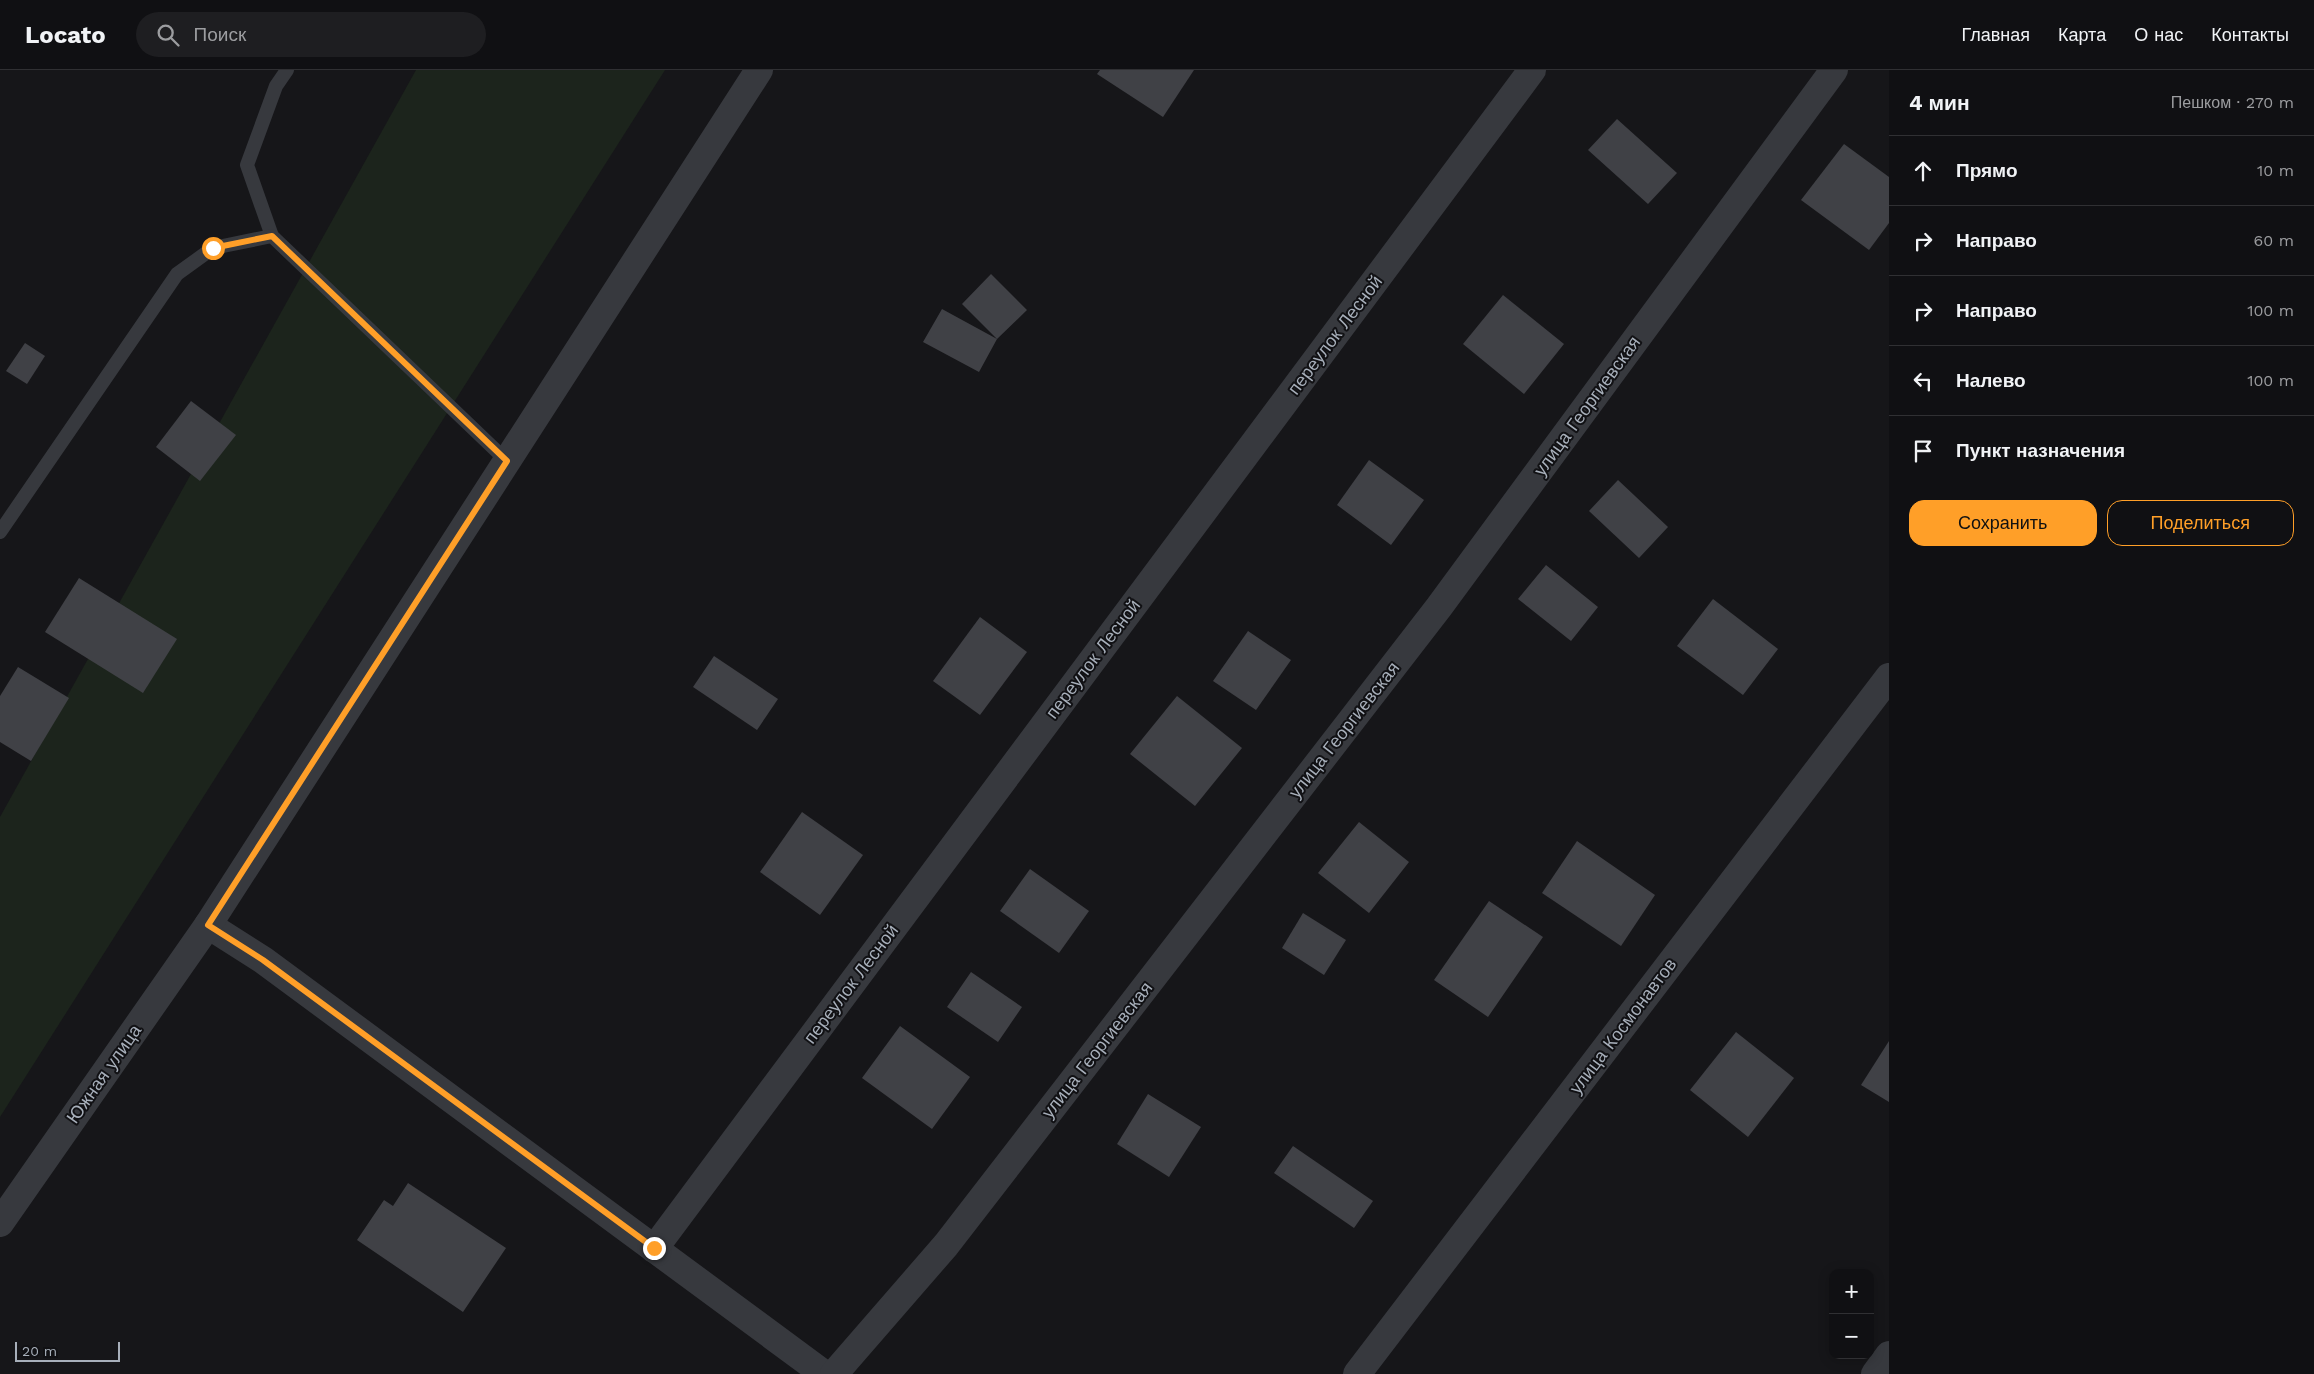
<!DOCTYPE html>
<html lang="ru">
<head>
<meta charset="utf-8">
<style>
  :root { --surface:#101013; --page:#1e1e21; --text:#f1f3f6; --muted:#9c9da0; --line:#303033; --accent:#ff9f28 }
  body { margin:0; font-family:"Work Sans",sans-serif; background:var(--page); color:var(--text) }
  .controls { position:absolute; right:15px; bottom:15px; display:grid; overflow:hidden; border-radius:10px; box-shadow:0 2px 12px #0003 }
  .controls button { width:45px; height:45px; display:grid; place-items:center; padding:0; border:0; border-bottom:1px solid var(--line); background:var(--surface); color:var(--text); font:25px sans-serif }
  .scale { position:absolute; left:15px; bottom:12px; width:105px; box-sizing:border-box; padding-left:5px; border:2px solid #a7afba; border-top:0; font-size:14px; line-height:18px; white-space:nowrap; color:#a7afba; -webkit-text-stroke:4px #111114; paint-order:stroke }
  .stop { position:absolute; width:15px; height:15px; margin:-11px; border:4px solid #ff9f28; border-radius:50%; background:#fff }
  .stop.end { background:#ff9f28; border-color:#fff; box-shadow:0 1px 5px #0008 }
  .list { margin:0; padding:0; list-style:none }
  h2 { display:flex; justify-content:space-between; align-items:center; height:65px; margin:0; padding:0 20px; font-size:21px }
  h2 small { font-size:16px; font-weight:400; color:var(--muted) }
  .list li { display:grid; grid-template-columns:32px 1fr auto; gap:15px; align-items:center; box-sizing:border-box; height:70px; padding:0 20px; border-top:1px solid var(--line) }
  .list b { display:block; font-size:19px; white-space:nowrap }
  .list em { font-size:16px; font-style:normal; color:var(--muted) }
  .actions { display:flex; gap:10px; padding:15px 20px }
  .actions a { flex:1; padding:11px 0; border:1px solid var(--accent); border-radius:15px; text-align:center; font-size:18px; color:var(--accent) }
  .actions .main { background:var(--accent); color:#111 }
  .icon { flex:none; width:28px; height:28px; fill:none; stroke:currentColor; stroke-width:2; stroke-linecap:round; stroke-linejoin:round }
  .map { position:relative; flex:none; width:1889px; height:1304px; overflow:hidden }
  header { display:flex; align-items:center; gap:30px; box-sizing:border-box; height:70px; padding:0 25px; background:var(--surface); border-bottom:1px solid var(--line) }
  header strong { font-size:24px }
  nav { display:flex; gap:28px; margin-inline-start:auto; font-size:18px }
  .search { width:350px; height:45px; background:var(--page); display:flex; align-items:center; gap:12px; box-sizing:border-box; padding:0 18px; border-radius:28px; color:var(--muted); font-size:19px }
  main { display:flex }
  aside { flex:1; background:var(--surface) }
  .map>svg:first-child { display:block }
  .green { fill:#1c241c }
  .building { fill:#404146 }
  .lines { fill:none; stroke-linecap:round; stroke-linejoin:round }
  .service { stroke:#37393e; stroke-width:14 }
  .minor { stroke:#37393e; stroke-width:28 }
  .route { stroke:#ff9f28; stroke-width:6 }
  .labels { text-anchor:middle; stroke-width:4; stroke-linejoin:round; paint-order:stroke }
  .street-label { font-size:18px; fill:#a7afba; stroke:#111114 }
</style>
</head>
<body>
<header>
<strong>Locato</strong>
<div class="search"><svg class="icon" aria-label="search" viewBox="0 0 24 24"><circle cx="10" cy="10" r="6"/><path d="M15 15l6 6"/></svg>Поиск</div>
<nav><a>Главная</a><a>Карта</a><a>О нас</a><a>Контакты</a></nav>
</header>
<main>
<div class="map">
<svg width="1889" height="1304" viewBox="0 0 1889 1304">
  <rect width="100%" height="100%" fill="#161619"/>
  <!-- green -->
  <path class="green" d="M 416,0 L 665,0 L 0,1047 L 0,747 Z"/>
  <!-- building -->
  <g class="building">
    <path d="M 1100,0 L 1194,0 L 1163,47 L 1097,4 Z"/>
    <path d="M 1617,49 L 1677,103 L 1648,134 L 1588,80 Z"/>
    <path d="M 1844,74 L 1889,107 L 1889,153 L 1869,180 L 1801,130 Z"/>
    <path d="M 991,204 L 1027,240 L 997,269 L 979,302 L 923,272 L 942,239 L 997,269 L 962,234 Z"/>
    <path d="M 1503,225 L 1564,274 L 1524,324 L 1463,274 Z"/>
    <path d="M 25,273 L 45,286 L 27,314 L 6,301 Z"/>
    <path d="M 191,331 L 236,365 L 200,411 L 156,377 Z"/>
    <path d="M 1369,390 L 1424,430 L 1391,475 L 1337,435 Z"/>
    <path d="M 1618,410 L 1668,457 L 1639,488 L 1589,441 Z"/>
    <path d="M 1546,495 L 1598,537 L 1571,571 L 1518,529 Z"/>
    <path d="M 79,508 L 177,569 L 143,623 L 45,562 Z"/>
    <path d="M 1713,529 L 1778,579 L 1743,625 L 1677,576 Z"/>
    <path d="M 980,547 L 1027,582 L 980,645 L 933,611 Z"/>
    <path d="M 1248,561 L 1291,590 L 1256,640 L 1213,611 Z"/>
    <path d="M 714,586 L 778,629 L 757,660 L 693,617 Z"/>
    <path d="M 18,597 L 69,628 L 31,691 L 0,672 L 0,626 Z"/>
    <path d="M 1177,626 L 1242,678 L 1195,736 L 1130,684 Z"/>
    <path d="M 802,742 L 863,785 L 820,845 L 760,802 Z"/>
    <path d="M 1359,752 L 1409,792 L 1369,843 L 1318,803 Z"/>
    <path d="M 1577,771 L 1655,825 L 1621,876 L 1542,823 Z"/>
    <path d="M 1030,799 L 1089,841 L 1059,883 L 1000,841 Z"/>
    <path d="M 1489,831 L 1543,867 L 1488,947 L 1434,910 Z"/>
    <path d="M 1303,843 L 1346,870 L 1324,905 L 1282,878 Z"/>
    <path d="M 971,902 L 1022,937 L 998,972 L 947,937 Z"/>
    <path d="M 900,956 L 970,1007 L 932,1059 L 862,1008 Z"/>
    <path d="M 1736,962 L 1794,1008 L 1748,1067 L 1690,1020 Z"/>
    <path d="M 1889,971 L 1889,1032 L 1861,1015 Z"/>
    <path d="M 1148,1024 L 1201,1057 L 1169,1107 L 1117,1074 Z"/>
    <path d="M 1293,1076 L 1373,1131 L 1354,1158 L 1274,1103 Z"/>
    <path d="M 408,1113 L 506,1178 L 463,1242 L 357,1170 L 384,1130 L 393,1136 Z"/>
  </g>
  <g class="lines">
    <!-- service -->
    <g class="service">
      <path d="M 287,0 L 276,16 L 247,95 L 272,166 L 507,391"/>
      <path d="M 0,462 L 177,204 L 213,178 L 272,166"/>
    </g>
    <!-- minor -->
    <g class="minor">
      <path d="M 208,855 L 263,890 L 824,1304"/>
      <path d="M 0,1153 L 208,855 L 759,0"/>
      <path d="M 654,1179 L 1532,0"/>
      <path d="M 834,1304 L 946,1175 L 1439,537 L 1834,0"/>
      <path d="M 1357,1304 L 1889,607"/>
      <path d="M 1875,1304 L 1889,1285"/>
    </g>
  </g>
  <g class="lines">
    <!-- route -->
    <path class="route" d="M 213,178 L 272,166 L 507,391 L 208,855 L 263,890 L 654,1178"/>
  </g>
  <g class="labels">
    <!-- street labels -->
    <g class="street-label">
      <text transform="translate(1335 265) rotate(-53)" y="6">переулок Лесной</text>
      <text transform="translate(1587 336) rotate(-54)" y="6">улица Георгиевская</text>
      <text transform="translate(1093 589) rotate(-53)" y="6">переулок Лесной</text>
      <text transform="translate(1344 660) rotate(-52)" y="6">улица Георгиевская</text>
      <text transform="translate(851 914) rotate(-53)" y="6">переулок Лесной</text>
      <text transform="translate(1623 956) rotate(-53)" y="6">улица Космонавтов</text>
      <text transform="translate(1097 980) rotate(-52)" y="6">улица Георгиевская</text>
      <text transform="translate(104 1004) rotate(-55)" y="6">Южная улица</text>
    </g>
  </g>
</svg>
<div class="controls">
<button>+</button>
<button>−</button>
</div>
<div class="scale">20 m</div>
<div class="stop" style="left:213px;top:178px"></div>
<div class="stop end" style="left:654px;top:1178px"></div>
</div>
<aside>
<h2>4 мин<small>Пешком · 270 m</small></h2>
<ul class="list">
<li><svg class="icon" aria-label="ahead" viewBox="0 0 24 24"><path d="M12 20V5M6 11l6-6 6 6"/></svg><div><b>Прямо</b></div><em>10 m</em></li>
<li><svg class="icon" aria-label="right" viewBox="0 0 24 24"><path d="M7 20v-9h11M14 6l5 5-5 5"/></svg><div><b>Направо</b></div><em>60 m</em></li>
<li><svg class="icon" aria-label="right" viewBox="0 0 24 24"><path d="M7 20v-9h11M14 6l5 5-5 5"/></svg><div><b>Направо</b></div><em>100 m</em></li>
<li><svg class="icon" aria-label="left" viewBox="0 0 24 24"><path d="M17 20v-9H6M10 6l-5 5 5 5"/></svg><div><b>Налево</b></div><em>100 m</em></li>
<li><svg class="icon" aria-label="arrive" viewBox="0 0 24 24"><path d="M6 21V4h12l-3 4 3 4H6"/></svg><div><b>Пункт назначения</b></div></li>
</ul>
<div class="actions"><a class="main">Сохранить</a><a>Поделиться</a></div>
</aside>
</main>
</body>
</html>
